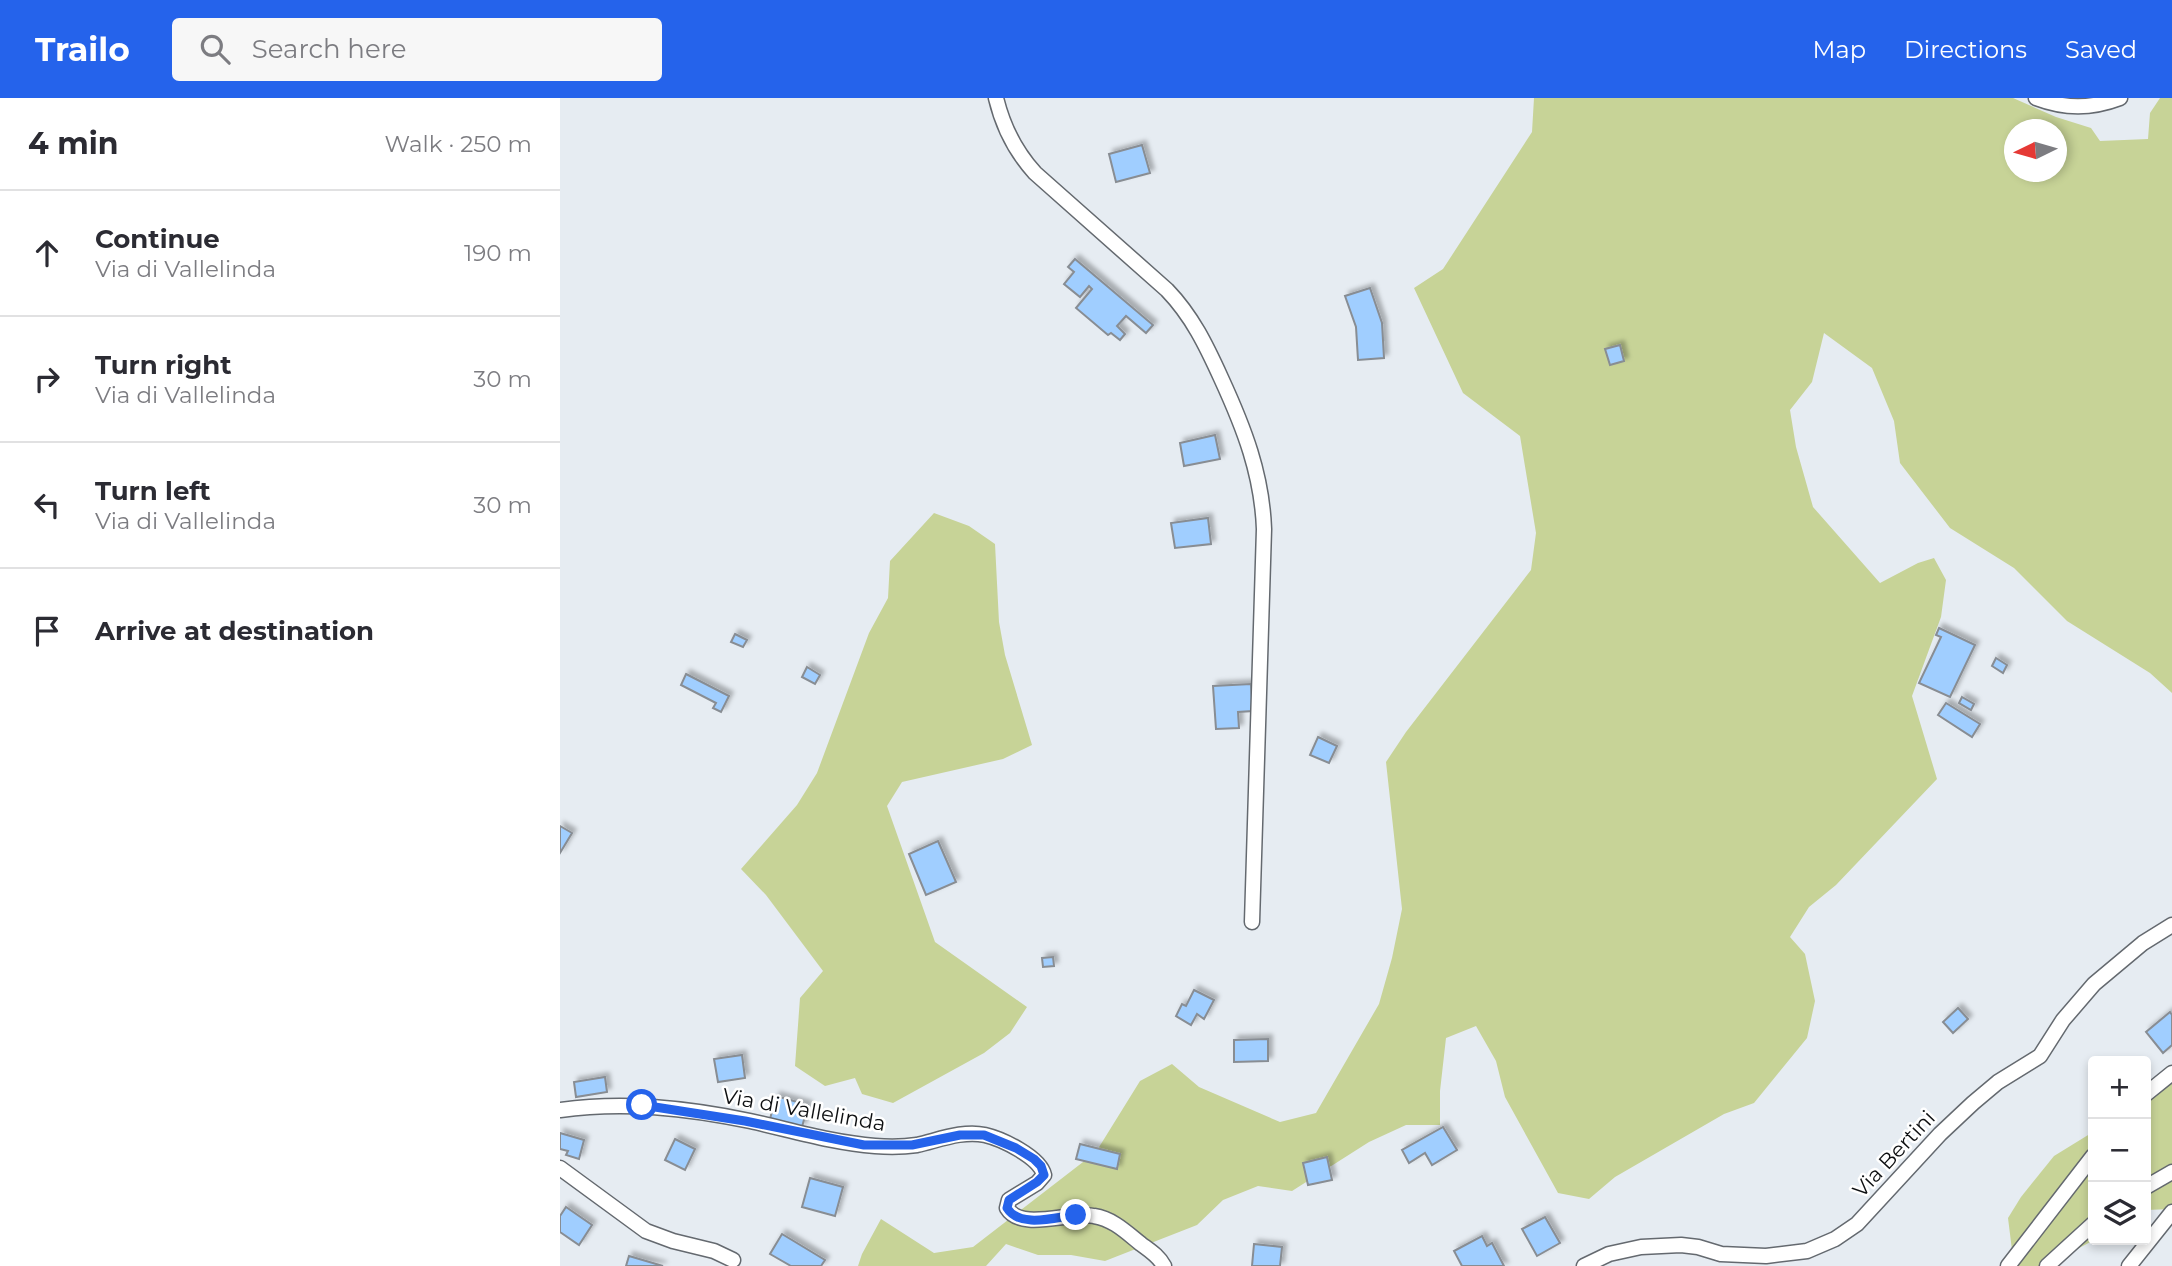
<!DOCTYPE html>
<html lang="en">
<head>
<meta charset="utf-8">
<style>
  :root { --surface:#fff; --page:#f7f7f7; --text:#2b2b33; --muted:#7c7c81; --line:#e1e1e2; --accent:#2563eb }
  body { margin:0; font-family:Montserrat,sans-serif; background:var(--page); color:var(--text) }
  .controls { position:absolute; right:21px; bottom:21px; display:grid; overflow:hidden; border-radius:7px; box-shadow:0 4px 10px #0003 }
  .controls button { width:63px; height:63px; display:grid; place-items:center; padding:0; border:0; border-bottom:2px solid var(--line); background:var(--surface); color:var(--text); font:35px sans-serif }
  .compass { position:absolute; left:1444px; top:21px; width:63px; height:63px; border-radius:50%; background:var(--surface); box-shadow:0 4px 10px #0003; rotate:265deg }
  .stop { position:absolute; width:21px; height:21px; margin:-16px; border:5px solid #2563eb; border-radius:50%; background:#fff }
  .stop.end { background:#2563eb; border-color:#fff; box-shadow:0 2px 7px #0008 }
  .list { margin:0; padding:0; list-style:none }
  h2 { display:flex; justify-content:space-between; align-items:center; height:91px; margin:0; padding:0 28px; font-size:30px }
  h2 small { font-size:23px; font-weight:400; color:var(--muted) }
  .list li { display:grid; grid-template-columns:46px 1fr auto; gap:21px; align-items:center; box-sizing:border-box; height:126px; padding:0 28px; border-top:2px solid var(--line) }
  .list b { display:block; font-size:26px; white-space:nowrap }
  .list p { margin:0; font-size:23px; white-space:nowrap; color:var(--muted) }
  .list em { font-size:23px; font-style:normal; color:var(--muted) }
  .icon { flex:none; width:38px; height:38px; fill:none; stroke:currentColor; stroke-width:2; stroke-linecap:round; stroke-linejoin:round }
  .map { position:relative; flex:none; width:1612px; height:1168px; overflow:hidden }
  header { display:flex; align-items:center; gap:42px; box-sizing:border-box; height:98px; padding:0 35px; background:var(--accent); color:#fff }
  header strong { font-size:33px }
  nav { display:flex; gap:38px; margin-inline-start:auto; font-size:24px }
  .search { width:490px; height:63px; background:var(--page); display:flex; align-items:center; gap:18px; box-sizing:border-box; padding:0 24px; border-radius:7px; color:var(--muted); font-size:26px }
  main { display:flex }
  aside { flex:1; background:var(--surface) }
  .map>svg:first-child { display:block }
  .green { fill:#c7d397; fill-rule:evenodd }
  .building { fill:#a0ceff; stroke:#888d93; stroke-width:2; filter:url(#shadow) }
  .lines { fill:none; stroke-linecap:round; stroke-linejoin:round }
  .street-casing { stroke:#64696f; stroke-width:17 }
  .street { stroke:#fff; stroke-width:14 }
  .route { stroke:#2563eb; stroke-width:9 }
  .labels { text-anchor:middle; stroke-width:5; stroke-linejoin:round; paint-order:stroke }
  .street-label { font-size:21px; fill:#0d0f11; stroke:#fff }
</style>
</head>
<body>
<header>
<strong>Trailo</strong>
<div class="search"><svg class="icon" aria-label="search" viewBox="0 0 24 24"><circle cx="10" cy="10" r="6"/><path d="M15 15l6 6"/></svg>Search here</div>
<nav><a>Map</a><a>Directions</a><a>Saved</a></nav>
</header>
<main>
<aside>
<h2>4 min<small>Walk · 250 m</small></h2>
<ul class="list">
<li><svg class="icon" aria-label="ahead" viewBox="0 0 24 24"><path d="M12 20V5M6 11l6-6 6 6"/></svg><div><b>Continue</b><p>Via di Vallelinda</p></div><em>190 m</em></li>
<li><svg class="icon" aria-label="right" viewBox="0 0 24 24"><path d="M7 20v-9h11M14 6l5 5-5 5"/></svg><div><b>Turn right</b><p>Via di Vallelinda</p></div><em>30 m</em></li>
<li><svg class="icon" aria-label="left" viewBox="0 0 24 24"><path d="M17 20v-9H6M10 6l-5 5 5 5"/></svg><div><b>Turn left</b><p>Via di Vallelinda</p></div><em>30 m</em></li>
<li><svg class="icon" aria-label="arrive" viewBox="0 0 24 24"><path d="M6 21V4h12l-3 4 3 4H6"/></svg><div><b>Arrive at destination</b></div></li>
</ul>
</aside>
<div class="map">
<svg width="1612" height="1168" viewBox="0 0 1612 1168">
  <defs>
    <filter id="shadow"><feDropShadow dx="4" dy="-4" stdDeviation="2" flood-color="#0004"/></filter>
  </defs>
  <rect width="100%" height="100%" fill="#e6ecf2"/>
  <!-- green -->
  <g class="green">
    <path d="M 974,0 L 1453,0 L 1496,19 L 1531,30 L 1540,43 L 1588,41 L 1590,15 L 1600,0 L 1612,0 L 1612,595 L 1590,575 L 1507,523 L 1454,470 L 1390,430 L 1340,365 L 1334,323 L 1312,270 L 1264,235 L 1252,284 L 1230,312 L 1236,349 L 1253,409 L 1320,485 L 1358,465 L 1374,460 L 1386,482 L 1381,519 L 1352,598 L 1377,681 L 1276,787 L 1249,809 L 1230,839 L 1245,856 L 1255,903 L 1247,940 L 1194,1005 L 1164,1016 L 1055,1079 L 1029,1101 L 998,1095 L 945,999 L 936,963 L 916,928 L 886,940 L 880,993 L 880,1027 L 846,1027 L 809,1044 L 732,1093 L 698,1088 L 663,1102 L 637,1127 L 545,1163 L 511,1157 L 478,1157 L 446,1146 L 426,1168 L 298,1168 L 302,1156 L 321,1121 L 374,1155 L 413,1149 L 536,1054 L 580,983 L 612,966 L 639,989 L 720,1024 L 756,1015 L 819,906 L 832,860 L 842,811 L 826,664 L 846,634 L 971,472 L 976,435 L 960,338 L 903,295 L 854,190 L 883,171 L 972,34 ZM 1454,32 L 1496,32 L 1496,74 L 1454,74 Z"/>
    <path d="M 374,415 L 409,428 L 435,446 L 439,524 L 445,557 L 472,647 L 443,661 L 342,684 L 327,708 L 375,844 L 467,909 L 450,935 L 424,955 L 333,1005 L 302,996 L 295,980 L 265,988 L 235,968 L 240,900 L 263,873 L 206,797 L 181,771 L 237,707 L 257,675 L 309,535 L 328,500 L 330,463 Z"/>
    <path d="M 1612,967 L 1612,1111 L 1586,1112 L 1586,991 Z"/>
    <path d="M 1533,1034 L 1534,1142 L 1486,1168 L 1454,1168 L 1448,1120 L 1461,1099 L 1494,1058 Z"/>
  </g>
  <!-- building -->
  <g class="building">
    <path d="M 582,47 L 590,75 L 556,84 L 549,56 Z"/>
    <path d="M 515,161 L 593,227 L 586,235 L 566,218 L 557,228 L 565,236 L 560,242 L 551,235 L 548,237 L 516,210 L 532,191 L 529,188 L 520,199 L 504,186 L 514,174 L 508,169 Z"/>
    <path d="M 810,190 L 822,225 L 824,260 L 798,262 L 796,229 L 785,198 Z"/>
    <path d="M 1060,247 L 1064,263 L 1050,267 L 1045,251 Z"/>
    <path d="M 655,337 L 660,361 L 624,368 L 620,345 Z"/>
    <path d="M 648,420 L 651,446 L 615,450 L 611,425 Z"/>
    <path d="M 1379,530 L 1415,547 L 1390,599 L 1359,585 L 1381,539 L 1376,537 Z"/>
    <path d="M 175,536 L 187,542 L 183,549 L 171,544 Z"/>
    <path d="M 1436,560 L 1447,567 L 1443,575 L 1432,568 Z"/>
    <path d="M 247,569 L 260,577 L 255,586 L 242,579 Z"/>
    <path d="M 126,576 L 169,598 L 161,614 L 153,610 L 156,605 L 121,587 Z"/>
    <path d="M 691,586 L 693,613 L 678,614 L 679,630 L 656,631 L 653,588 Z"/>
    <path d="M 1402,599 L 1414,606 L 1411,612 L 1399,605 Z"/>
    <path d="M 1386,605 L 1420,626 L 1412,639 L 1378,617 Z"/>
    <path d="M 758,639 L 777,648 L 769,665 L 750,657 Z"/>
    <path d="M 0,728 L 12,735 L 0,755 Z"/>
    <path d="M 378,743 L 396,784 L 366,797 L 349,756 Z"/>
    <path d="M 493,859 L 494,868 L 483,869 L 482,860 Z"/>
    <path d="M 634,892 L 654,902 L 644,921 L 637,916 L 631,927 L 616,918 L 622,906 L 626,908 Z"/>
    <path d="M 1398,910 L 1408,921 L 1393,935 L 1383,924 Z"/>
    <path d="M 1610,914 L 1612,917 L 1612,947 L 1603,955 L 1586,934 Z"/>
    <path d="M 708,941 L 708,963 L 674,964 L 674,942 Z"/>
    <path d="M 182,957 L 185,980 L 158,984 L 154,961 Z"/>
    <path d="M 45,979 L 47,994 L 16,999 L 14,984 Z"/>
    <path d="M 216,998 L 248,1007 L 242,1029 L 210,1021 Z"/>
    <path d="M 883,1029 L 897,1052 L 872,1067 L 865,1055 L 849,1065 L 842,1052 Z"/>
    <path d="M 0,1035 L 24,1042 L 19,1061 L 6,1057 L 8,1053 L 0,1051 Z"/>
    <path d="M 115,1041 L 135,1051 L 125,1072 L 105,1062 Z"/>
    <path d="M 520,1046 L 560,1056 L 557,1071 L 516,1061 Z"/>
    <path d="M 767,1059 L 772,1082 L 748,1087 L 743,1065 Z"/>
    <path d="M 250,1080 L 283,1089 L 275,1118 L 242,1109 Z"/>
    <path d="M 6,1109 L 32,1127 L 19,1147 L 0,1134 L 0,1118 Z"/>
    <path d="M 985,1119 L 1000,1145 L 977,1158 L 962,1131 Z"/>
    <path d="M 222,1136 L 265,1162 L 261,1168 L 231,1168 L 210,1156 Z"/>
    <path d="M 922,1138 L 927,1148 L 932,1145 L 944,1168 L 902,1168 L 894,1153 Z"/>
    <path d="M 694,1146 L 722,1149 L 720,1168 L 692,1168 Z"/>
    <path d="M 69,1158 L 103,1168 L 66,1168 Z"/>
  </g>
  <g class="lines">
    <!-- street casing -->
    <g class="street-casing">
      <g id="street">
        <path d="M 436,0 C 443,29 455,53 475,75 L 607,192 C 632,218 646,247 661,280 C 684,330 702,376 704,431 L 692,824"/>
        <path d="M 1476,0 C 1505,11 1531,11 1560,0"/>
        <path d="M 1586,996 L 1612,975"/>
        <path d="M 0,1012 C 64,1003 127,1010 190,1023 C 231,1032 273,1045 315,1048 C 329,1049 343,1049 357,1047 C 379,1042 403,1032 425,1037 C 442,1041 480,1059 484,1077 L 477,1085 L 449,1102 L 447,1110 C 461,1134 510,1113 534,1118 C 553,1121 566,1134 581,1146 C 589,1152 599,1158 604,1168"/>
        <path d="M 0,1070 L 86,1133 L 113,1143 L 154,1153 L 173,1162"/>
        <path d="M 1586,1089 L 1612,1074"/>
        <path d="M 1024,1168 L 1049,1156 L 1081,1149 L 1121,1147 L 1138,1149 L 1161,1156 L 1206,1158 L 1247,1153 L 1275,1141 L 1297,1126 L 1380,1036 L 1413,1005 L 1438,984 L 1480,958 L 1503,922 L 1534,886 L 1583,845 L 1612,827"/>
        <path d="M 1448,1168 L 1533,1058"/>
        <path d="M 1487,1168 L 1533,1126"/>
        <path d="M 1569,1168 L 1612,1114"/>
      </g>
    </g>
    <!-- street -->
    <use href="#street" class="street"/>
  </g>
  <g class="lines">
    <!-- route -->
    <path class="route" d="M 82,1007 L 185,1023 L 304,1047 L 352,1047 L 400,1037 L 424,1037 L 456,1050 L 474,1061 L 481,1068 L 484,1077 L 477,1084 L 449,1102 L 447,1110 C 460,1131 496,1119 516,1117"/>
  </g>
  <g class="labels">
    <!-- street labels -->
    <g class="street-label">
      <text transform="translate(244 1012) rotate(10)" y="7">Via di Vallelinda</text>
      <text transform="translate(1334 1056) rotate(-47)" y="7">Via Bertini</text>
    </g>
  </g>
</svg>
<div class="controls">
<button>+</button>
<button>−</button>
<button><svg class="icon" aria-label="layers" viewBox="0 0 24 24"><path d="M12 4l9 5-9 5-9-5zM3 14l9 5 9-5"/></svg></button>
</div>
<svg class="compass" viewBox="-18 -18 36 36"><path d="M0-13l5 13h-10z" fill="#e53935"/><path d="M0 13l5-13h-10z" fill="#7c7c81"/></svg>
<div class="stop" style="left:82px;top:1007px"></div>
<div class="stop end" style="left:516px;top:1117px"></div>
</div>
</main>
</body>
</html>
